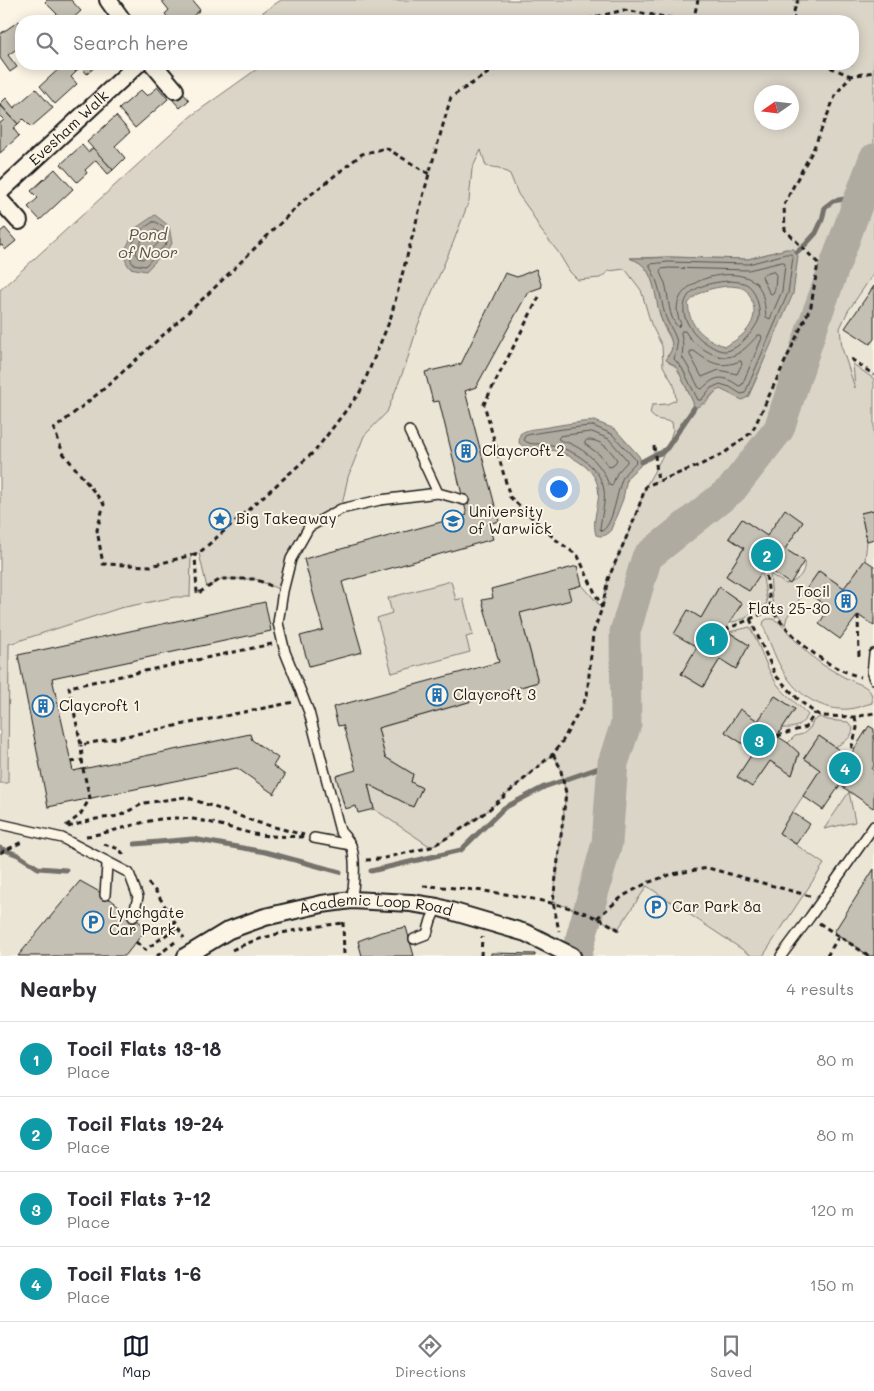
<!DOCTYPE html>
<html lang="en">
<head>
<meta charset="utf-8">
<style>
  :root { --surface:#fff; --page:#f7f7f7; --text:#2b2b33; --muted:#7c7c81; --line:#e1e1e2; --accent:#111827 }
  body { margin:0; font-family:Mali,sans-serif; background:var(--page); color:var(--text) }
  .compass { position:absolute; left:754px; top:85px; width:45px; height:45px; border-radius:50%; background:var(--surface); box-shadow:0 2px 12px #0003; rotate:256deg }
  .you { position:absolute; left:558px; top:488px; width:18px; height:18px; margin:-12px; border:4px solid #fff; border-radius:50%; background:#1a73e8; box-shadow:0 0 0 8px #1a73e833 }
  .badge { display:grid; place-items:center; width:32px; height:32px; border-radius:50%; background:var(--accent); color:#fff; font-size:16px; font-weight:700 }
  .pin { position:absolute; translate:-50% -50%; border:2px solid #fff; box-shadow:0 1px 5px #0006 }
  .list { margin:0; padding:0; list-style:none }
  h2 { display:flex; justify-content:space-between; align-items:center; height:65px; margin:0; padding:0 20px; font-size:21px }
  h2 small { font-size:16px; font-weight:400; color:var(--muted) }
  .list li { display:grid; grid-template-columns:32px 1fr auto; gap:15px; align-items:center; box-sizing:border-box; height:75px; padding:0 20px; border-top:1px solid var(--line) }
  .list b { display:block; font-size:19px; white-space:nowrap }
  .list p { margin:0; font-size:16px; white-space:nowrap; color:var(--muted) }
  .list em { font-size:16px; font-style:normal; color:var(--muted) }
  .icon { flex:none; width:28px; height:28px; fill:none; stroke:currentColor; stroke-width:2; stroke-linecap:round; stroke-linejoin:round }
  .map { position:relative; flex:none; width:874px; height:956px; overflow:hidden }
  .search { position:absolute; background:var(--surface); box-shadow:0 2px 12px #0003; left:15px; right:15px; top:15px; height:55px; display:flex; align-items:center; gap:12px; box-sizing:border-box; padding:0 18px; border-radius:20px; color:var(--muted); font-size:19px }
  .sheet { height:365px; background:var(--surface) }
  nav { display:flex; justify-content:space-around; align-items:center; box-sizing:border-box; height:70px; border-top:1px solid var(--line); background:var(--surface); font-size:14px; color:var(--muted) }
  nav a { display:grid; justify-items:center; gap:2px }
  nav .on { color:var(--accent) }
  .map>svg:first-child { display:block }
  .built { fill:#ebe5d6; fill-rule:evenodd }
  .green { fill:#dbd5c8; stroke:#7c7872; fill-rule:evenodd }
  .water { fill:#b0aba1; stroke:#75726c; fill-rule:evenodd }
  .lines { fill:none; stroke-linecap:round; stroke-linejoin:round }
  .shore { stroke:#575551; stroke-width:1 }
  .stream { stroke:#75726c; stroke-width:5 }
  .river { stroke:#b0aba1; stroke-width:31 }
  .building { fill:#c4c0b3; stroke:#1c1c1c }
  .lane-casing { stroke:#1c1c1c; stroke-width:12 }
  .street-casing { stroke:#1c1c1c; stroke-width:20 }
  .path { stroke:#1c1c1c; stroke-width:3; stroke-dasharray:5 4; stroke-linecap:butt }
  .lane { stroke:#fcf5e5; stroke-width:9 }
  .street { stroke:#fcf5e5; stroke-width:16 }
  .labels { text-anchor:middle; stroke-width:4; stroke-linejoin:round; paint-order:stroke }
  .street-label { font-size:15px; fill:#1c1c1c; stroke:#fcf5e5 }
  .poi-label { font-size:15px; fill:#1c1c1c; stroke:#fcf5e5; text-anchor:start }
  .water-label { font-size:16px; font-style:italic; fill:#575551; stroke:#fcf5e5 }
</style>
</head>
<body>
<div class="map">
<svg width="874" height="956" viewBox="0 0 874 956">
  <rect width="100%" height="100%" fill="#fcf5e5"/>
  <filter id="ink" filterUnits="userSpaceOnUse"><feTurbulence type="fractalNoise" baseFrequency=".02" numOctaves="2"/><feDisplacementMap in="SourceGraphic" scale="10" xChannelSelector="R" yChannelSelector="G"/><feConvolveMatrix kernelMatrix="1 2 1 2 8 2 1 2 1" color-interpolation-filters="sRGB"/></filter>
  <g filter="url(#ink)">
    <!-- built -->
    <path class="built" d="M 874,31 L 874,956 L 0,956 L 0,638 L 396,64 L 853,64 ZM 762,92 L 792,92 L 792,122 L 762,122 Z"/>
    <!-- green -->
    <g class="green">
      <path d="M 281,0 L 874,0 L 874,273 L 848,311 L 840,328 L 842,348 L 855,388 L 853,364 L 874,379 L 874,510 L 861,513 L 867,541 L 865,560 L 844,588 L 819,571 L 787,617 L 785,625 L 775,611 L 772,600 L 770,574 L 786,584 C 797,582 806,573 804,561 L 785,549 L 803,522 L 785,510 L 767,536 L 742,519 L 729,538 L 744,548 L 726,576 L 749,591 L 762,571 L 767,603 C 758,611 754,607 746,618 L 730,623 L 742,603 L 719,587 L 701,618 L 688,610 L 697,647 L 681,674 L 703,687 L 720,659 L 736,669 L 749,645 L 729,632 L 750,627 C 759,643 764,662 773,678 C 781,692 797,703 808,715 C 801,726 795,729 782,728 L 795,709 L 775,696 L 758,721 L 740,710 L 725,732 L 754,751 L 737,777 L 752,787 L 770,761 L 792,775 L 799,754 L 788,743 L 795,736 L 803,734 L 810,728 L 813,721 L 820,717 L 828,720 L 848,722 L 853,728 C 852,739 844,742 835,747 L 819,736 L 804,758 L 820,770 L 779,833 L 824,864 L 763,956 L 752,956 L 647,886 L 618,929 L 593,916 L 553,902 L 566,793 L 560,767 L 553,754 L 486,812 L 457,832 L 431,847 L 374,809 L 368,784 L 413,807 L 422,788 L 411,782 L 413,774 L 385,757 L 378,728 L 538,682 L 520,613 L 568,589 L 582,585 L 602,608 L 608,579 L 634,520 L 646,486 L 667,448 L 673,430 L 672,422 L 656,419 L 650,414 L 652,405 L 667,404 L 676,400 L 674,385 L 663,366 L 662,346 L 651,324 L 641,290 L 625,269 L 609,271 L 600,278 L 578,280 L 570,272 L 558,252 L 540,229 L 531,212 L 518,194 L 510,174 L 499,168 L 486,166 L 481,150 L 472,169 L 469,201 L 453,243 L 418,325 L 406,364 L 387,412 L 364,436 L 348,477 L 341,509 L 309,527 L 291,559 L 283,591 L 255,579 L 221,579 L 207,588 L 199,553 L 191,556 L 190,597 L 175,597 L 120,608 L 9,644 L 8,783 L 0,783 L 0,290 L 191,116 L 264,64 L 853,64 L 853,21 L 263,21 L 263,12 ZM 762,92 L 792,92 L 792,122 L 762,122 ZM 786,249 L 798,257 L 795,272 L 759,373 L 748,397 L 736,397 L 728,392 L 720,389 L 715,392 L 705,404 L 693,402 L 678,370 L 674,365 L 669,363 L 667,356 C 670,353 672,351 672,346 C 672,338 666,332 663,325 C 656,306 657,281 644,266 C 640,262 635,260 630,258 L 668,257 L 748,259 Z"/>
      <path d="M 451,581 L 456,600 L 463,598 L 473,635 L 466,637 L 470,652 L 392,673 L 377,618 L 392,613 L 388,598 Z"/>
      <path d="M 767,619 C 771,619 771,618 775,620 C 782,623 788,633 794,639 C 802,648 813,658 823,665 C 832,670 841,676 850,680 C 860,685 874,686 872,703 C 864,705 857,708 849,709 C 825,711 801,698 787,677 C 776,662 770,642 763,625 L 764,621 Z"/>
      <path d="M 849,792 L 855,822 L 824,829 Z"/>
    </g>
    <!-- water -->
    <g class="water">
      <path d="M 155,215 L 169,226 L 172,244 L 146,271 L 130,268 L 126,262 L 125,250 L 136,228 Z"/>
      <path d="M 786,249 L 794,249 L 798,256 L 793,294 L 748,397 L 742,400 L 720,389 C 708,395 708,404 694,408 L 693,402 L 678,370 L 674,365 L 666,360 C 668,355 672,352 672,346 C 672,336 664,327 661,318 C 654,298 656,265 631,259 L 630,258 L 652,258 L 668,257 L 748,259 ZM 728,286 C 742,287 747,287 752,301 C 760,322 743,338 725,346 C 711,342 694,331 690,316 C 689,313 689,308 688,304 C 698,290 712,288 728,286 Z"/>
      <path d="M 594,421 L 615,429 L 639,456 L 641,462 L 640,466 L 633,472 L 627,478 L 623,499 L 610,532 C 605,536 602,537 596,535 C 589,512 611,491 587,468 C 576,458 559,450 544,449 C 535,448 526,450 519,443 L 520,434 C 527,429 534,429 542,428 C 560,425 576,422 594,421 Z"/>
    </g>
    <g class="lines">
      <!-- shore -->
      <g class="shore">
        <path d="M 153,222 L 156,222 L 165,229 L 167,243 L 145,266 L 133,264 C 127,255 133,240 139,232 C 143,228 149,225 153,222 Z"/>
        <path d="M 154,230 L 159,232 L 160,241 L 143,259 L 138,258 L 136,252 L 144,236 Z"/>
        <path d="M 786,254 L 791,254 L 793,257 L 788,293 L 745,393 L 741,394 L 730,387 L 720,384 L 711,388 L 701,400 L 698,400 L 682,368 L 674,359 C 675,354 677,349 677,344 C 676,333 668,325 665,315 C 660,297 660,284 650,267 L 650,264 L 668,262 L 748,264 Z"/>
        <path d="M 782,262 L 784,262 L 785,264 L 782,291 L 770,319 L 766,317 C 765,307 764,293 757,284 C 737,262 659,280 681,324 L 678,327 C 668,318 669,296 665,283 C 663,279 661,275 660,272 L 661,269 L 669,268 L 748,270 Z"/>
        <path d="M 774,272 L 776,275 L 775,289 L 773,293 L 771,294 L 769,292 L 762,277 L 763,275 Z"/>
        <path d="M 728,281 C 746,282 751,283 757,300 C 759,306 760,314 759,319 C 755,330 736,353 723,351 C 716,350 709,345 703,341 C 694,334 686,324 684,313 C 682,287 708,283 728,281 Z"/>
        <path d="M 682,331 L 685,331 C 690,340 697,345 705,350 C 729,365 741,354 758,335 L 761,335 L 762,338 L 742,385 L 739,386 C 723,375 716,375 702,389 L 699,388 L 687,365 L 682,357 L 683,346 L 681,333 Z"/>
        <path d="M 691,351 L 694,351 C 710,363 720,369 740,361 L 741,361 L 742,364 L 737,374 L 719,370 L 702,377 L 690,355 Z"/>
        <path d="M 593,426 L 612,434 L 635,459 L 636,462 C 632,467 626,471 623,477 C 617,489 614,524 602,531 L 600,529 C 601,516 606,502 604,490 C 600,464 569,447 546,444 C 538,443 530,446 524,440 C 524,439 524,437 525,436 C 529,433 584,426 593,426 Z"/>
        <path d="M 592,432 L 609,439 L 627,460 L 627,462 L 617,473 L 612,486 L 609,485 C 602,465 589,452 569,443 C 565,442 561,441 558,439 L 560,436 Z"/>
        <path d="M 587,440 C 600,439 610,449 617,460 L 613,466 L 609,467 L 600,455 L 585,444 L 585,442 Z"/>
      </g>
      <!-- stream -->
      <g class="stream">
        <path d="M 797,252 L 806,244 L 816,233 L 822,220 L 825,207 L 833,201 L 861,196"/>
        <path d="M 641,462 L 654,455 L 661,453 L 667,448 L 694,408"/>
        <path d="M 135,844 L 193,839 L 265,852 L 340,872"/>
        <path d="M 0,848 L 18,855 L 38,868 L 66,870"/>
        <path d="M 371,871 L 461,850 L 504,808 L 544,787 L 613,763"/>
      </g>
      <!-- river -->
      <path class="river" d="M 576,956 L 607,843 L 613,763 L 626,724 L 625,632 L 647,557 L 732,489 L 779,429 L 812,328 L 874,159"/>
    </g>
    <!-- building -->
    <g class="building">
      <path d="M 47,0 L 71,0 L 81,11 L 70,21 L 53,21 L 59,16 L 45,2 Z"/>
      <path d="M 161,0 L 192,0 L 200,10 L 187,21 L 171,21 L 165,14 L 169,10 Z"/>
      <path d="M 19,21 L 21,24 L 21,46 L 8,55 L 17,67 L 10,72 L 0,58 L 0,34 Z"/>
      <path d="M 58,64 L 68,64 L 76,72 L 71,77 L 77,84 L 55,104 L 40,86 L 61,67 Z"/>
      <path d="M 68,64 L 98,64 L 87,74 L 81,67 L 76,72 Z"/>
      <path d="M 158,87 L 168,99 L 135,128 L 119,109 L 141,90 L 147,96 Z"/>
      <path d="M 36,89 L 53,108 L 31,127 L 23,119 L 18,124 L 0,104 L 6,98 L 14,108 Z"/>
      <path d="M 180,90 L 189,100 L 180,108 L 171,98 Z"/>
      <path d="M 0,105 L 18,124 L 13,128 L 19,136 L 0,153 L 0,123 L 4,120 L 0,116 Z"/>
      <path d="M 116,116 L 130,132 L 115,146 L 125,158 L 113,170 L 87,142 Z"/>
      <path d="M 82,145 L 88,152 L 93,148 L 113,170 L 108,174 L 96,160 L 85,170 L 87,173 L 77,182 L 61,164 Z"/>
      <path d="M 55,169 L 73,189 L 40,220 L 28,207 L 38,198 L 31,191 Z"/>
      <path d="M 5,228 L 16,241 L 5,250 L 2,245 L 0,246 L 0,232 Z"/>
      <path d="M 536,269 L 542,287 L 528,292 L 476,387 L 465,391 L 499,521 L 488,524 L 493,539 L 342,582 L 362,652 L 309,666 L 300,636 L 323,630 L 304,559 L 467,515 L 439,401 L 433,402 L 425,372 L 461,364 L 505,273 L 517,277 Z"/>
      <path d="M 874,286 L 874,339 L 870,344 L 845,328 Z"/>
      <path d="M 785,509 L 803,522 L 785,549 L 804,561 L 790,584 L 765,567 L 749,591 L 726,576 L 744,548 L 729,538 L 742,519 L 767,536 Z"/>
      <path d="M 874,510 L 874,539 L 867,541 L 861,513 Z"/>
      <path d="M 865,560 L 874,566 L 874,591 L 873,593 L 874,594 L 874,626 L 858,615 L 840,639 L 819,624 L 829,608 L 805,591 L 819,571 L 844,588 Z"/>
      <path d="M 577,566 L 582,585 L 568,589 L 571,600 L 520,613 L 538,682 L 378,728 L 385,757 L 413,774 L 411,782 L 422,788 L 413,807 L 368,784 L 374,809 L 358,813 L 356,806 L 345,809 L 336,776 L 356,770 L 343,725 L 338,726 L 333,707 L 499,662 L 482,600 L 493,598 L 491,589 Z"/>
      <path d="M 719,587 L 742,603 L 725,630 L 749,645 L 736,669 L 720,659 L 703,687 L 681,674 L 697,647 L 674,634 L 688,610 L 701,618 Z"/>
      <path d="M 265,602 L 271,631 L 52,678 L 73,771 L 250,734 L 252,740 L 278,758 L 273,766 L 285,775 L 274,794 L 237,768 L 48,807 L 18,655 Z"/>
      <path d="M 775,696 L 795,709 L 777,736 L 788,743 L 799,753 L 792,775 L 770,761 L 752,787 L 737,777 L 754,751 L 725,732 L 740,709 L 758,721 Z"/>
      <path d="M 869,726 L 874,729 L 874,766 L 872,769 L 874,770 L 874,806 L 873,808 L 840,785 L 823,810 L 803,796 L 820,770 L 804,758 L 819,736 L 849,757 Z"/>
      <path d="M 792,812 L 810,824 L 796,844 L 779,833 Z"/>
      <path d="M 874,869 L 874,956 L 869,956 L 834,932 Z"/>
      <path d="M 80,881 L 105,895 L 147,928 L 125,956 L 18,956 Z"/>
      <path d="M 406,927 L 414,956 L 362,956 L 358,941 L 381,932 Z"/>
      <path d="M 491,953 L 535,954 L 535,956 L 491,956 Z"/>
    </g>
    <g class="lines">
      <!-- lane casing -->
      <g class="lane-casing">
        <g id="lane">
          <path d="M 409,431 L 438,493"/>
          <path d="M 874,654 L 872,674 L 874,679"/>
          <path d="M 0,824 L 62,838 L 129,873 L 138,897 L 133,917"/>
          <path d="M 314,838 L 351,845"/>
          <path d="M 105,895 L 107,865 L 106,861"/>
          <path d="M 351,900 C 354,888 357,856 350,844 C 348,839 343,835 340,831 L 309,712 L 285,652 L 278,623 L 283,591 L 291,559 L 309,527 L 341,509 L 380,500 L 438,493 L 464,500"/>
          <path d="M 414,939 L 427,934 L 431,920 L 437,907"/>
          <path d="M 781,956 L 810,917 L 874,826"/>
        </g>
      </g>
      <!-- street casing -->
      <g class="street-casing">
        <g id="street">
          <path d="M 108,0 L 123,21"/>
          <path d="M 153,64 L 175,90"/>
          <path id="s1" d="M 0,192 L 138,64"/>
          <path d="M 0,200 L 19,221"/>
          <path id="s2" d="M 186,956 L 229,930 L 265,917 L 322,904 L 351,900 L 411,903 L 437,907 L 526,933 L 572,956"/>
        </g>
      </g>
      <!-- path -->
      <g class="path">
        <path d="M 579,21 L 624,10 L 689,21"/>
        <path d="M 693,21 L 698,0"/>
        <path d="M 795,21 L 794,11 L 798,0"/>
        <path d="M 822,64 L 851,76"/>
        <path d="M 539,297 L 484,404 L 510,497 L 555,539 L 578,556 L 602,608"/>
        <path d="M 851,359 L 874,375"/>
        <path d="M 654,446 L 658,482"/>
        <path d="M 195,554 L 151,566 L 103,564 L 97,530 L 104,504 L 63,453 L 54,429 L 105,388 L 207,295 L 304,200 L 362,154 L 386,148 L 429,174"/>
        <path d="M 765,567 L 771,610"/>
        <path d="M 271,586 L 255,579 L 221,579 L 197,594 L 195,554 L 199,553 L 315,451 L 360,392 L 390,320 L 429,174 L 451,97 L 502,64"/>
        <path d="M 858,615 L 859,657"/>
        <path d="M 750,619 L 776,676 L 800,701 L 815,713 L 822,716 L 855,717 L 874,713"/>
        <path d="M 725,630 L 771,610 C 797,641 821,666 861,677"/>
        <path d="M 272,644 L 69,687 L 81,745 L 294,702"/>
        <path d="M 777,736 L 806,727 L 815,713"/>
        <path d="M 553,754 L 560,767 L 566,793 L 553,902 L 559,931"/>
        <path d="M 849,757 L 857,728 L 855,717"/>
        <path d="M 71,762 L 83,760"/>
        <path d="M 66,826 L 80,815 L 90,798 L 83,769 L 81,745"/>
        <path d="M 68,827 L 96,819 L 119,816 L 144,803 L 186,797 L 256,822 L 304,835"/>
        <path d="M 86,836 C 116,833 144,818 176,818 C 203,818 228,828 254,834 C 270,837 287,836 303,837"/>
        <path d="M 104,844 L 119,849 L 124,855"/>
        <path d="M 0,853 L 22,842"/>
        <path d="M 366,860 L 380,859 L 431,847 L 457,832 L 486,812 L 553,754 L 562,742 L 587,696 L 593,633 L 602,608 L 608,579 L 634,520 L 646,486 L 700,465 L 723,454 L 752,432 L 811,306 L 818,263 L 785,230 L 784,205 L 795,183 L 813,150 L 836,94 L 851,76 L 874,72"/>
        <path d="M 148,883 L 157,893 L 184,938"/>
        <path d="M 423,886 C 455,887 486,891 518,896 C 554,903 592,911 622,932"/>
        <path d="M 597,918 L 623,896 L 647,883 L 672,874 L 708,868 L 810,896"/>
        <path d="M 343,922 L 344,956"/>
        <path d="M 819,923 L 869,956"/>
        <path d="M 136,942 L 145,950 L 177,927"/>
        <path d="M 232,950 C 267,933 305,928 343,923"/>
        <path d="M 157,956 L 175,942"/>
        <path d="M 481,956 L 482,937"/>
        <path d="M 827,956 L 839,936"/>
      </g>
      <!-- lane -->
      <use href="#lane" class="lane"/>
      <!-- street -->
      <use href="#street" class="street"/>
    </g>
  </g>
  <!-- icons -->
  <defs>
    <g id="building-ring" transform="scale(1.125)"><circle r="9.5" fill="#fcf5e5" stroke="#1f6fb2" stroke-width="1.5"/><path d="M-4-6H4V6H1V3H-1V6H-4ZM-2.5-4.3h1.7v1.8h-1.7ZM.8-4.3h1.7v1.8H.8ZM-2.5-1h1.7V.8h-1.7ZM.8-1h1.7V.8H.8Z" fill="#1f6fb2"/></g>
    <g id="sight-ring" transform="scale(1.125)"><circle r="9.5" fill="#fcf5e5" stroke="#1f6fb2" stroke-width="1.5"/><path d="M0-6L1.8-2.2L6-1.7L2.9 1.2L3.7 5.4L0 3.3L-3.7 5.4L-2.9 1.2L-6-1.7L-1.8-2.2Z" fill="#1f6fb2"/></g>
    <g id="university-ring" transform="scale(1.125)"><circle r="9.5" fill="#fcf5e5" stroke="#1f6fb2" stroke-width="1.5"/><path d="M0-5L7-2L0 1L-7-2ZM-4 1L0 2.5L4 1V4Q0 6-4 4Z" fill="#1f6fb2"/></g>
    <g id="parking-ring" transform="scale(1.125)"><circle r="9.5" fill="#fcf5e5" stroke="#1f6fb2" stroke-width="1.5"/><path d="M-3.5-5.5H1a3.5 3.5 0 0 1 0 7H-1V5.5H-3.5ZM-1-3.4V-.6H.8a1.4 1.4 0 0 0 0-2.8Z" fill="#1f6fb2"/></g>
  </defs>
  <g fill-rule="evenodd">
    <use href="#building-ring" x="466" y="451"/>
    <use href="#sight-ring" x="220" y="519"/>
    <use href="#university-ring" x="453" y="521"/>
    <use href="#building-ring" x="846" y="601"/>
    <use href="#building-ring" x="437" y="695"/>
    <use href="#building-ring" x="43" y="706"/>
    <use href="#parking-ring" x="656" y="907"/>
    <use href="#parking-ring" x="93" y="922"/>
  </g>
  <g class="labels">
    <!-- street labels -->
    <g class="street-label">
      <text dy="5" stroke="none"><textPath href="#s1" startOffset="94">Evesham Walk</textPath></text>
      <text dy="5" stroke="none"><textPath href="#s2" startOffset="201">Academic Loop Road</textPath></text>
    </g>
    <!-- poi labels -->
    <g class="poi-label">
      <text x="482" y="456">Claycroft 2</text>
      <text x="469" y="517">University<tspan x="469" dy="17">of Warwick</tspan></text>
      <text x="236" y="524">Big Takeaway</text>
      <text x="830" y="597" text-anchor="end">Tocil<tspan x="830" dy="17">Flats 25-30</tspan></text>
      <text x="453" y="700">Claycroft 3</text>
      <text x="59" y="711">Claycroft 1</text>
      <text x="672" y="912">Car Park 8a</text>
      <text x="109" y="918">Lynchgate<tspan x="109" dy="17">Car Park</tspan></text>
    </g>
    <!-- water labels -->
    <g class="water-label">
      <text x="148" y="240">Pond<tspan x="148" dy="18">of Noor</tspan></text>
    </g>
  </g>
</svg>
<svg class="compass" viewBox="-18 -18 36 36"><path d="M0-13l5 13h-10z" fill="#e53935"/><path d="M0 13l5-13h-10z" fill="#7c7c81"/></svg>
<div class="you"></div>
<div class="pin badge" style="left:712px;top:639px;background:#0f9aa8">1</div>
<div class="pin badge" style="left:767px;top:555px;background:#0f9aa8">2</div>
<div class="pin badge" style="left:759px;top:740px;background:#0f9aa8">3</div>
<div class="pin badge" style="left:845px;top:768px;background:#0f9aa8">4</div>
<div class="search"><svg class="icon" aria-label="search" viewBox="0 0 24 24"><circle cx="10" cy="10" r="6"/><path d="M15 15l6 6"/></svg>Search here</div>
</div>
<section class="sheet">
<h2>Nearby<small>4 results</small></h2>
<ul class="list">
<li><span class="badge" style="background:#0f9aa8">1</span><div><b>Tocil Flats 13-18</b><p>Place</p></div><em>80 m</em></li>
<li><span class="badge" style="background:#0f9aa8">2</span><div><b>Tocil Flats 19-24</b><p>Place</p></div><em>80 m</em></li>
<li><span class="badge" style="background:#0f9aa8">3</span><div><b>Tocil Flats 7-12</b><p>Place</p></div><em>120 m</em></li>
<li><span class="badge" style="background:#0f9aa8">4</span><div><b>Tocil Flats 1-6</b><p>Place</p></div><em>150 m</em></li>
</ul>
</section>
<nav>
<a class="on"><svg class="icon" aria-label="map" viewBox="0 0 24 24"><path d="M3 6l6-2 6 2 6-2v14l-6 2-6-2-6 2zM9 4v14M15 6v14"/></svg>Map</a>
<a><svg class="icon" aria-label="directions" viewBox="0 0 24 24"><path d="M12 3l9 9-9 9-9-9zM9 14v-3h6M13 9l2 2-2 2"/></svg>Directions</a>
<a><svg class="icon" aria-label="saved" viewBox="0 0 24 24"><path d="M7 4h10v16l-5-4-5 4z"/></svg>Saved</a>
</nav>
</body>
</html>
